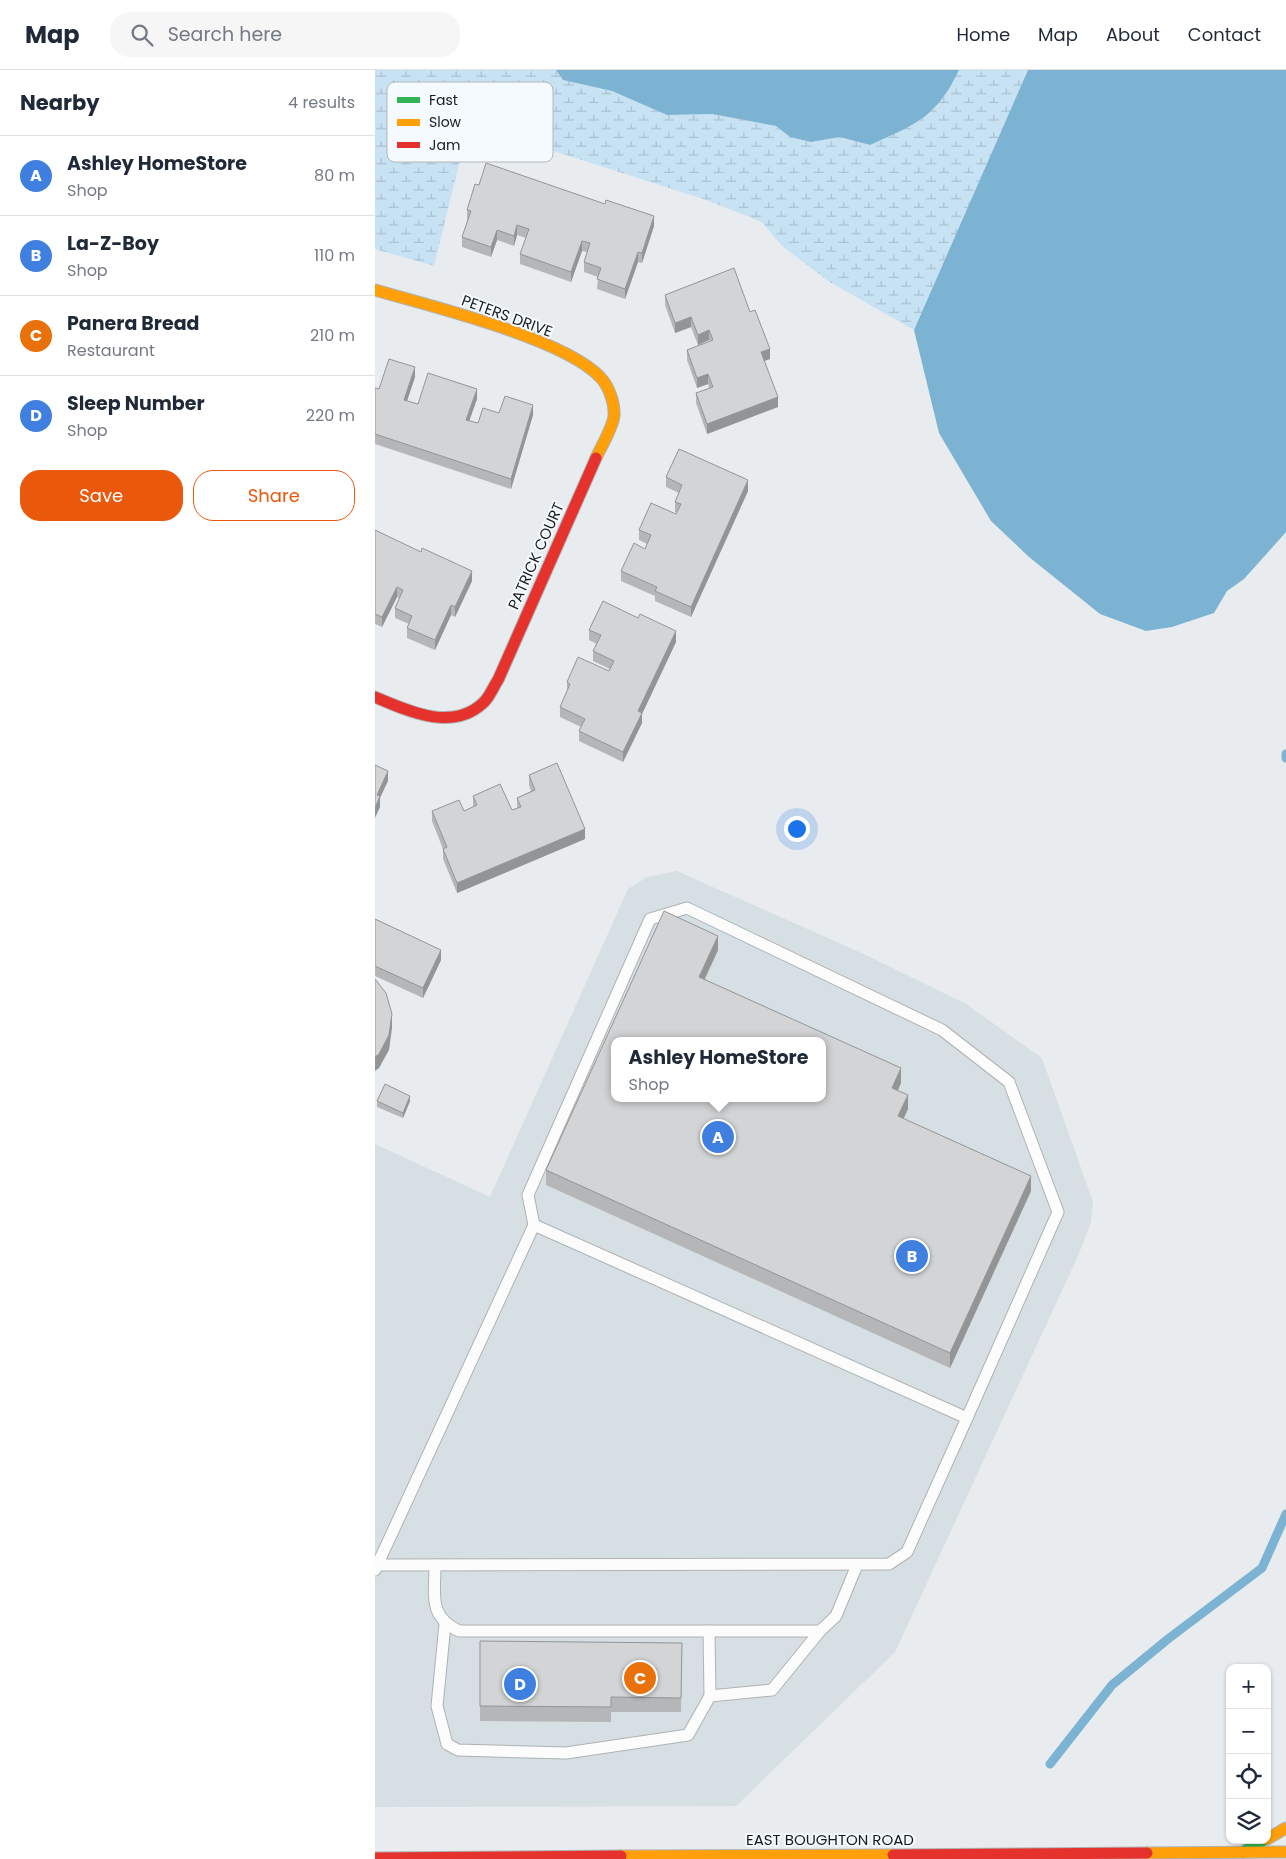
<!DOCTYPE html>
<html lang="en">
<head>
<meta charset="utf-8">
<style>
  :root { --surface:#fff; --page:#f6f6f7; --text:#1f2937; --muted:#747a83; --line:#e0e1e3; --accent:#ea580c }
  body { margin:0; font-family:Poppins,sans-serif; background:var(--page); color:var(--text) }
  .controls { position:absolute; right:15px; bottom:15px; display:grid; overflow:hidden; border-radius:10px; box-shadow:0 1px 4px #0004 }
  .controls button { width:45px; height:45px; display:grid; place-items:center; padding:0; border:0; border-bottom:1px solid var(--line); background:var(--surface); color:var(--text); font:25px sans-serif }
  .you { position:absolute; left:421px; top:758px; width:18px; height:18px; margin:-12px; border:4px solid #fff; border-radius:50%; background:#1a73e8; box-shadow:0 0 0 8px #1a73e833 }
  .badge { display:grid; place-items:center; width:32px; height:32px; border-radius:50%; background:var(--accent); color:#fff; font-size:16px; font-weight:700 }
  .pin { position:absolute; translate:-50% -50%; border:2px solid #fff; box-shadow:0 1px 5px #0006 }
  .popup { position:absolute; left:236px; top:967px; width:215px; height:65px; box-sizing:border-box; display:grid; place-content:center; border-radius:10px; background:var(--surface); filter:drop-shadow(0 1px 4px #0005); font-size:16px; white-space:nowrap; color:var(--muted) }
  .popup b { font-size:19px; color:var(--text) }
  .popup::after { content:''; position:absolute; left:50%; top:100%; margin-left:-10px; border:10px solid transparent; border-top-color:var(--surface) }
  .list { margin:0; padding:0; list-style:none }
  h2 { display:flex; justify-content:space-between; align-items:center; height:65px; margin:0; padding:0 20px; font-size:21px }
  h2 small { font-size:16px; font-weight:400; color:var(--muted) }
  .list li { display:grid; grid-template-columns:32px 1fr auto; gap:15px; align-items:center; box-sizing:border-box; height:80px; padding:0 20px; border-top:1px solid var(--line) }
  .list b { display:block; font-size:19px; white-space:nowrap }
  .list p { margin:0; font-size:16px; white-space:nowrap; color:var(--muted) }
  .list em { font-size:16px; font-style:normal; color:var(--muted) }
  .actions { display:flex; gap:10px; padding:15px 20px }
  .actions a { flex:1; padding:11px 0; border:1px solid var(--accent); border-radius:20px; text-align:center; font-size:18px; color:var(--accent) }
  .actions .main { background:var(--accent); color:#fff }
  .icon { flex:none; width:28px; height:28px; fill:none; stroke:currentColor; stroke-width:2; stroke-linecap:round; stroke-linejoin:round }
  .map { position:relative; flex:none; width:911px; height:1789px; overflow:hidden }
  header { display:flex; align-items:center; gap:30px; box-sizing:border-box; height:70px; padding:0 25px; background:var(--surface); border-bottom:1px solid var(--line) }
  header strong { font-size:24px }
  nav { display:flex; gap:28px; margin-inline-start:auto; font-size:18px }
  .search { width:350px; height:45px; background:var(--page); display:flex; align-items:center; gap:12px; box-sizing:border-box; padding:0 18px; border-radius:20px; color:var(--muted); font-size:19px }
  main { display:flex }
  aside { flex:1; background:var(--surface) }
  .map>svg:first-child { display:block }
  .built { fill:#d6dfe4; fill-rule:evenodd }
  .wetland { fill:url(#wetland-marsh) }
  .water { fill:#7cb3d2 }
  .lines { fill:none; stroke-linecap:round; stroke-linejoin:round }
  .stream { stroke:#7cb3d2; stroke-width:9 }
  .lane-casing { stroke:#afb2b3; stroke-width:13 }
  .fast-casing { stroke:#afb2b3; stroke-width:13 }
  .slow-casing { stroke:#afb2b3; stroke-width:13 }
  .jam-casing { stroke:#afb2b3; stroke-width:13 }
  .lane { stroke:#fcfcfc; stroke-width:11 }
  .fast { stroke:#30b455; stroke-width:11 }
  .slow { stroke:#ff9f0a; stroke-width:11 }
  .jam { stroke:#e5322d; stroke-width:11 }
  .wall { fill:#b5b6b8 }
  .shaded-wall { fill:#939496 }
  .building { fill:#d2d4d6; stroke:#939496; fill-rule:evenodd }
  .labels { text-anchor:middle; stroke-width:4; stroke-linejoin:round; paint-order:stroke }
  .street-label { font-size:15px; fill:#191b1c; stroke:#f4fafe }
  .key { fill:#f4fafe; stroke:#b2b7ba; stroke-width:1 }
  .key-label { font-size:14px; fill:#191b1c }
</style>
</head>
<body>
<header>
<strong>Map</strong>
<div class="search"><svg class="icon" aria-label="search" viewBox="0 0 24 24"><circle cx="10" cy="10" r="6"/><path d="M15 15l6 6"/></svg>Search here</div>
<nav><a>Home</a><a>Map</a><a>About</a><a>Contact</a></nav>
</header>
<main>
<aside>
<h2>Nearby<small>4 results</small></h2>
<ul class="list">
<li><span class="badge" style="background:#3f7fe0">A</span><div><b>Ashley HomeStore</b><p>Shop</p></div><em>80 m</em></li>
<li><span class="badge" style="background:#3f7fe0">B</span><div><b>La-Z-Boy</b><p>Shop</p></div><em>110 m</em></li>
<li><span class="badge" style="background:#e8710a">C</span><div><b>Panera Bread</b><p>Restaurant</p></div><em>210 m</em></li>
<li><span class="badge" style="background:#3f7fe0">D</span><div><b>Sleep Number</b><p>Shop</p></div><em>220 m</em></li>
</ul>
<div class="actions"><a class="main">Save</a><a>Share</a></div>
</aside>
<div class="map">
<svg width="911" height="1789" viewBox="0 0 911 1789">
  <defs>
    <pattern id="wetland-marsh" width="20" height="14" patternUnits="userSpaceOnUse" patternTransform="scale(1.25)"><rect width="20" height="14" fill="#c6e2f3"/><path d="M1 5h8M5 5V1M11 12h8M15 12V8" fill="none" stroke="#aac1d0"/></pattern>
  </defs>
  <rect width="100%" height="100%" fill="#e9ecee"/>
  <!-- built -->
  <path class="built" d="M 302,801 L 491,885 L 591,934 L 667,988 L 718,1132 L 716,1152 L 703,1186 L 520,1582 L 361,1736 L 0,1737 L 0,1074 L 115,1127 L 253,819 L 272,807 ZM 239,971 L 447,971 L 447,1028 L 239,1028 Z"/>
  <!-- wetland -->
  <path class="wetland" d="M 0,0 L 181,0 L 188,10 L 237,21 L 292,45 L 337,44 L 401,56 L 415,67 L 436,72 L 465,67 L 495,75 C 542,53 560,49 584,0 L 653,0 L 539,260 L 453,211 L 406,175 L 387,152 L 331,130 L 120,62 L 89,74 L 59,196 L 0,179 Z"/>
  <!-- water -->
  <g class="water">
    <path d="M 181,0 L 584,0 C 561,48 541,54 495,75 L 465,67 L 436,72 L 415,67 L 401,56 L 337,44 L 292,45 L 237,21 L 188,10 Z"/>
    <path d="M 653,0 L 911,0 L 911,462 L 869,509 L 852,521 L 839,543 L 797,557 L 771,561 L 725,544 L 654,487 L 616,451 L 564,363 L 539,260 Z"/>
  </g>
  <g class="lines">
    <!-- stream -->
    <g class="stream">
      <path d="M 911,684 L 911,688"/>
      <path d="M 675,1694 L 737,1615 L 793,1569 L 887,1498 L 911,1444"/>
    </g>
    <!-- lane casing -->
    <g class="lane-casing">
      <g id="lane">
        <path d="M 0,1495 L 514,1494 L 532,1482 L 592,1348 L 159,1155"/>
        <path d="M 60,1495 C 60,1526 53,1546 84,1561 L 445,1561 L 461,1546 L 482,1495"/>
        <path d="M 0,1500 L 159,1155 L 153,1125 L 275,849 L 312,838 L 567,960 L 634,1012 L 683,1142 L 592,1348"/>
        <path d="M 70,1554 L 62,1636 L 72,1674 L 83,1680 L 191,1683 L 313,1665 L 335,1626 L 334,1561"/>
        <path d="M 335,1626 L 397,1620 L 445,1561"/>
      </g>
    </g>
    <!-- fast casing -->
    <g class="fast-casing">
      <path id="fast" d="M 868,1782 L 889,1770"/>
    </g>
    <!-- slow casing -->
    <g class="slow-casing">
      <g id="slow">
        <path d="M 0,220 C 55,236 188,268 225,307 C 234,316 240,334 239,346 C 238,357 226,377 221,388"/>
        <path d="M 892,1769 L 911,1758"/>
        <path d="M 772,1783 L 911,1782"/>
        <path d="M 246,1786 L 518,1785"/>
      </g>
    </g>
    <!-- jam casing -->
    <g class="jam-casing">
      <g id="jam">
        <path d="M 0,627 C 33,641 77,662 108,633 C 115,627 118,617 123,610 L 221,388"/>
        <path d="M 518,1785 L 772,1783"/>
        <path d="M 0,1788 L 246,1786"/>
      </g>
    </g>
    <!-- lane -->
    <use href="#lane" class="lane"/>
    <!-- fast -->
    <use href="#fast" class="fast"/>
    <!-- slow -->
    <use href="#slow" class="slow"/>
    <!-- jam -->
    <use href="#jam" class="jam"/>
  </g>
  <!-- wall -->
  <g class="wall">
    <path d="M 92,140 L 279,156 L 267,193 L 263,192 L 250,229 L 222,219 L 223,207 L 209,202 L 209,192 L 212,182 L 207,181 L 196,212 L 145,194 L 145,184 L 151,168 L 142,165 L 139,176 L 122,170 L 116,187 L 87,177 L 87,167 L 93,150 L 92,150 Z"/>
    <path d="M 290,225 L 375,242 L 395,289 L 389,291 L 403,337 L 332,364 L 321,333 L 321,323 L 334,318 L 333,314 L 322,318 L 312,290 L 312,280 L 335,271 L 334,270 L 323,275 L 316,257 L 300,263 L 290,235 Z"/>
    <path d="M 40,307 L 32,331 L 43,334 L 102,329 L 94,351 L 103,353 L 124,343 L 158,345 L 136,419 L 0,374 L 0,318 L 4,319 Z"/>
    <path d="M 291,407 L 373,421 L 316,547 L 280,531 L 280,526 L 246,511 L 246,501 L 270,479 L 272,474 L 264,470 L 264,460 L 301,444 L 302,443 L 300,442 L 300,432 L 304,423 L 291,417 Z"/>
    <path d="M 0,460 L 97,511 L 80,547 L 76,545 L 60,580 L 32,568 L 32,558 L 34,554 L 20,548 L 20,538 L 25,528 L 22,527 L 7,557 L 0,554 Z"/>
    <path d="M 214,560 L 301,572 L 267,644 L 267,653 L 248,692 L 204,671 L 204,661 L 206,657 L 185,647 L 185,637 L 192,622 L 192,612 L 234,601 L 235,599 L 218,591 L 218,581 L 222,574 L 214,570 Z"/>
    <path d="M 154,705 L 210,769 L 82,823 L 68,789 L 68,779 L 57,751 L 57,741 L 89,741 L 98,737 L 98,726 L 137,740 L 142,738 L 142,728 L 156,721 L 154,715 Z"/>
    <path d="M 0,849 L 66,890 L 48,928 L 0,906 Z"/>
    <path d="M 343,880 L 330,909 L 526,1013 L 523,1020 L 533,1039 L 528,1049 L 656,1121 L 575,1298 L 171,1115 L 171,1100 Z"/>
    <path d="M 2,1031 L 35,1031 L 28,1048 L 2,1037 Z"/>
    <path d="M 105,1571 L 307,1573 L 306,1642 L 236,1642 L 236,1652 L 105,1651 Z"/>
  </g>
  <!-- shaded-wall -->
  <g class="shaded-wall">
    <path d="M 279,146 L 279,156 L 267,193 L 267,183 Z"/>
    <path d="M 142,155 L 142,165 L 139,176 L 139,166 Z"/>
    <path d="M 122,160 L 122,170 L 116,187 L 116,177 Z"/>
    <path d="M 207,171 L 207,181 L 196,212 L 196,202 Z"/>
    <path d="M 263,182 L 263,192 L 250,229 L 250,219 Z"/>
    <path d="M 316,247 L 316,257 L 300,263 L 300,253 Z"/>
    <path d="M 334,260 L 334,270 L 323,275 L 323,265 Z"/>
    <path d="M 395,279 L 395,289 L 386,292 L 386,282 Z"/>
    <path d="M 40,297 L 40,307 L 29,340 L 29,330 Z"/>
    <path d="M 333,304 L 333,314 L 322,318 L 322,308 Z"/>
    <path d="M 102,319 L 102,329 L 91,360 L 91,350 Z"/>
    <path d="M 403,327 L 403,337 L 332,364 L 332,354 Z"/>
    <path d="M 158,335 L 158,345 L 136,419 L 136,409 Z"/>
    <path d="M 373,410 L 373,421 L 316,547 L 316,537 Z"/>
    <path d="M 97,501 L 97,511 L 80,547 L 80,537 Z"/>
    <path d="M 22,517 L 22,527 L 7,557 L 7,547 Z"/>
    <path d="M 76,535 L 76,545 L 60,580 L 60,570 Z"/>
    <path d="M 301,561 L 301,572 L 267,644 L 267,653 L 248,692 L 248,682 L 263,641 Z"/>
    <path d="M 13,701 L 13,711 L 5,728 L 5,737 L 0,748 L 0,738 L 2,725 Z"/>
    <path d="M 210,759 L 210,769 L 82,823 L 82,813 Z"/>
    <path d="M 343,866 L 343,880 L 324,921 L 324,907 Z"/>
    <path d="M 66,880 L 66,890 L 48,928 L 48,918 Z"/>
    <path d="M 17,944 L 17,958 L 14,980 L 4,998 L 0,1001 L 0,987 Z"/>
    <path d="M 526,998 L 526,1013 L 517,1032 L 517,1018 Z"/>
    <path d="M 533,1025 L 533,1039 L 523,1061 L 523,1046 Z"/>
    <path d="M 35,1026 L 35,1031 L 28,1048 L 28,1043 Z"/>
    <path d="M 656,1106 L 656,1121 L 575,1298 L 575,1283 Z"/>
  </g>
  <!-- building -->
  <g class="building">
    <path d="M 111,93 L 230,134 L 231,130 L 279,146 L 267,183 L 263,182 L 250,219 L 222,209 L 226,198 L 209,192 L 215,173 L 207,171 L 196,202 L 145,184 L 154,159 L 142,155 L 139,166 L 122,160 L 116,177 L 87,167 L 96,141 L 92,140 L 100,114 L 104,115 Z"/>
    <path d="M 359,198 L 375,242 L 380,240 L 395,279 L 386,282 L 403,327 L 332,354 L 321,323 L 338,317 L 333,304 L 322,308 L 312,280 L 338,270 L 334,260 L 323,265 L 316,247 L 300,253 L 290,225 Z"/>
    <path d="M 14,289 L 40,297 L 29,330 L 43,334 L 53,303 L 102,319 L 91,350 L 103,353 L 108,338 L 124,343 L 130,326 L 158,335 L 136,409 L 0,364 L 0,318 L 4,319 Z"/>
    <path d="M 304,379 L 373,410 L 316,537 L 280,521 L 282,517 L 246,501 L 259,473 L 270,479 L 276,465 L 264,460 L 276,433 L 301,444 L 306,434 L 300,432 L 307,415 L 291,407 Z"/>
    <path d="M 0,460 L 46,482 L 47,478 L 97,501 L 80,537 L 76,535 L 60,570 L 32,558 L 37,546 L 20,538 L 28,520 L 22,517 L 7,547 L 0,544 Z"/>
    <path d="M 228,531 L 263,548 L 265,544 L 301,561 L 263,641 L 267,643 L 248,682 L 204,661 L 210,649 L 185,637 L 195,614 L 192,612 L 203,587 L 234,601 L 239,591 L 218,581 L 226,565 L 214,560 Z"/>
    <path d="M 182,693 L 210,759 L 82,813 L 68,779 L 72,777 L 57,741 L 84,730 L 89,741 L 102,735 L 98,726 L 125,714 L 137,740 L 146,737 L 142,728 L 160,720 L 154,705 Z"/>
    <path d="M 0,695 L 13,701 L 2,725 L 5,726 L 0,738 Z"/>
    <path d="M 289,841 L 343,866 L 324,907 L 526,998 L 517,1018 L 533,1025 L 523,1046 L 656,1106 L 575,1283 L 171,1100 ZM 239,971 L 447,971 L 447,1028 L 239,1028 Z"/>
    <path d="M 0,849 L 66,880 L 48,918 L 0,896 Z"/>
    <path d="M 0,909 L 11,923 L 17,944 L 14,965 L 4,984 L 0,987 Z"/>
    <path d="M 10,1014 L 35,1026 L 28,1043 L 2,1031 Z"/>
    <path d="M 105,1571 L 307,1573 L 306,1628 L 236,1627 L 236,1637 L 105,1636 Z"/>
  </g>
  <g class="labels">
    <!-- street labels -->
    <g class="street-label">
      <text transform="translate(132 246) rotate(20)" y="5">PETERS DRIVE</text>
      <text transform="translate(161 486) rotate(-66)" y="5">PATRICK COURT</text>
      <text x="455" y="1775">EAST BOUGHTON ROAD</text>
    </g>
  </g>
  <!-- legend -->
  <rect x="12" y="12" width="166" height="80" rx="8" class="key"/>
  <rect x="22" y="27" width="23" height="6" fill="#30b455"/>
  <rect x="22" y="49" width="23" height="7" fill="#ff9f0a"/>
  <rect x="22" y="72" width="23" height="6" fill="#e5322d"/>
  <g class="key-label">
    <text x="54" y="35">Fast</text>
    <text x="54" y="57">Slow</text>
    <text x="54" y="80">Jam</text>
  </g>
</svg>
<div class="controls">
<button>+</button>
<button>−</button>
<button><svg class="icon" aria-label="locate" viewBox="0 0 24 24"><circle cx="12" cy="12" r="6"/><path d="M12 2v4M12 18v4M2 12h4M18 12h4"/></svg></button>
<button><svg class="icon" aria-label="layers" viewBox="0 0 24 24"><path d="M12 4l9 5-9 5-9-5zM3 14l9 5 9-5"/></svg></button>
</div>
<div class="you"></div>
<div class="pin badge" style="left:343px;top:1067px;background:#3f7fe0">A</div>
<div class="popup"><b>Ashley HomeStore</b>Shop</div>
<div class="pin badge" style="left:537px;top:1186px;background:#3f7fe0">B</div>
<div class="pin badge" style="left:265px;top:1608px;background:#e8710a">C</div>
<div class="pin badge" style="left:145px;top:1614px;background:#3f7fe0">D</div>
</div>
</main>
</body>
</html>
